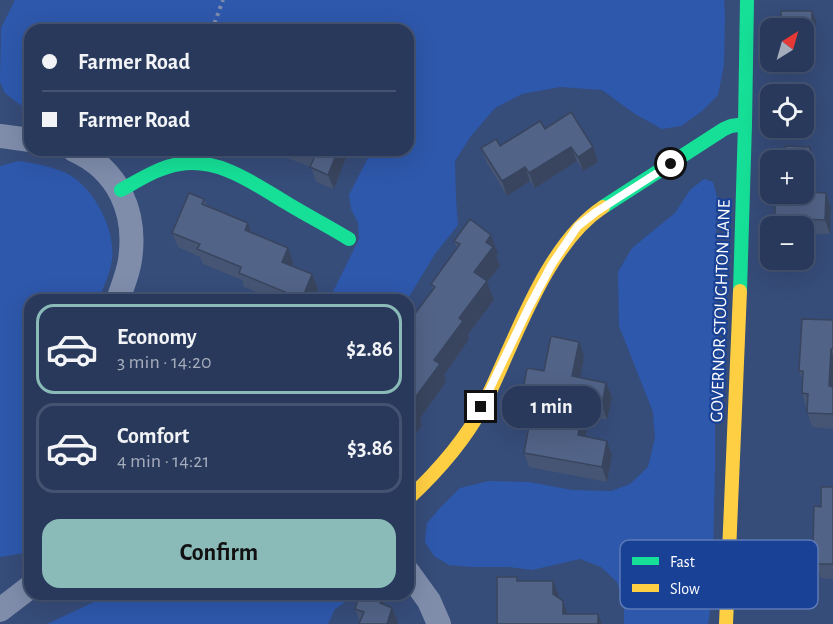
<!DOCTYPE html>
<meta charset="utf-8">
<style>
body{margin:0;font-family:"Alegreya Sans",sans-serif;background:#344464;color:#f1f3f6;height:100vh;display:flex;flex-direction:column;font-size:22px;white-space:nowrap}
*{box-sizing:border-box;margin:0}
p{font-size:20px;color:#a5acbb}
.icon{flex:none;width:33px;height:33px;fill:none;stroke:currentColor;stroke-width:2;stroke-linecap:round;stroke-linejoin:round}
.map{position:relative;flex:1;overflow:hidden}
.sheet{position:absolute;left:24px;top:294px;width:390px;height:306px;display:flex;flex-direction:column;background:#28395b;border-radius:18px;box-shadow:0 6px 24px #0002,0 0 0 2px #445371}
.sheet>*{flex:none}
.hud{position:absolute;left:24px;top:24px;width:390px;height:132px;border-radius:18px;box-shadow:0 6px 24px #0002,0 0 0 2px #445371;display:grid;align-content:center;height:132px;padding:0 18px;background:#28395b}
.needle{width:39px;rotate:37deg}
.controls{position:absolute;left:760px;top:18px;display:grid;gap:12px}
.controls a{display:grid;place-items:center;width:54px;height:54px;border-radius:12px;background:#28395b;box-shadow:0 6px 24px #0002,0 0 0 2px #445371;font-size:30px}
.end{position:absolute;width:27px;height:27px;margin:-14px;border:8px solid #fff;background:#111;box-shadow:0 0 0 3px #111}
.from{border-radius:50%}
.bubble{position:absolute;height:42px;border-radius:18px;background:#28395b;box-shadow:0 6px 24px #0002,0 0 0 2px #445371;font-size:20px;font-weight:700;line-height:42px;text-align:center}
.hud b{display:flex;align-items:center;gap:21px;height:57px;font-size:22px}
.hud b+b{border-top:2px solid #445371}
.hud i{width:15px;height:15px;background:#f1f3f6}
ul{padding:10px 0 0;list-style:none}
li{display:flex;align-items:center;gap:18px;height:90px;margin:0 12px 9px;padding:0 6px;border:3px solid #445371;border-radius:18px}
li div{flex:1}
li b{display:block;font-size:22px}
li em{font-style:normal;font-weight:700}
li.current{border-color:#8bbbb9}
li>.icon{width:54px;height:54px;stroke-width:1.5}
.cta{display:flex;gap:12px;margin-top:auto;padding:12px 18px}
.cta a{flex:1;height:69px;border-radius:18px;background:#8bbbb9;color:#111;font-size:24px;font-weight:700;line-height:69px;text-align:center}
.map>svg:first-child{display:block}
</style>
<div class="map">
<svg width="833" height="624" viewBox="0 0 833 624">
<rect width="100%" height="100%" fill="#364c79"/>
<g fill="#2e58ac">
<polygon points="15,0 724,0 725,15 724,65 718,95 701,112 681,126 662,129 635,114 602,90 560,87 522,94 495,108 471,136 455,161 456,199 458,225 435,254 407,300 329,300 359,239 358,223 351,209 349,195 372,150 408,150 408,30 30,30 30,110 19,104 5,93 0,82 1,28"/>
<path d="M19 161C34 163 49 166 64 172 93 185 116 229 112 260 110 274 103 288 98 300H30V552L0 557V166Z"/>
<polygon points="704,179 713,182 717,197 715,300 719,347 715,408 715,469 712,598 708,624 624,624 624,605 617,582 601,567 580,559 532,570 509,567 472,567 449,565 434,556 425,542 427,523 440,508 460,488 489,481 529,482 572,490 611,491 630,484 648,467 655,438 653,412 619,326 618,272 632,248 675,213 690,190"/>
<polygon points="111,594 357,594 335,609 328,624 47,624"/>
</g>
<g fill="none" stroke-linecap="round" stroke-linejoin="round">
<polyline stroke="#7f8dab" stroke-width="4" stroke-dasharray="3 4.5" stroke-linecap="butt" points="212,30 223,0"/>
<g stroke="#7f8dab" stroke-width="24">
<polyline points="0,136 30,140"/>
<path d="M74 150C119 170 137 213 130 260 128 274 122 287 118 300"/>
<polyline points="408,572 429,601 439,624"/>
<polyline points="0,610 30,587"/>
</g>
<g stroke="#16e098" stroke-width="14">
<path d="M121 190C139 180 159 167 180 164 220 158 253 183 285 202 306 215 328 226 349 239"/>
<polyline points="603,207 724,129 731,126 745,124"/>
<polyline points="740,291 745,124 747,0"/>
</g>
<g stroke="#ffcf43" stroke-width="14">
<path d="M408 499C437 472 464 442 483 406 514 345 544 246 603 207"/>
<polyline points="726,624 740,291"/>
</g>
</g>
<g fill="#465574">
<polygon points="816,21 815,43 811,43 811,58 804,58 804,28"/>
<polygon points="545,129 593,147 598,162 583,171 577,161 535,188 530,181 507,196 487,163 481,148 500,146"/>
<polygon points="810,147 815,161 815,192 826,193 831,207 830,234 808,234 808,239 804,239 804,226 776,226 775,224 804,194"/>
<polygon points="273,150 349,150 334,189 316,182 311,167 274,153"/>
<polygon points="204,199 207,205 248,223 252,233 288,248 293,262 292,266 312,274 318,289 313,300 275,300 244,287 242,280 203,264 200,257 178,247 172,233"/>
<polygon points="454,241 498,254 496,256 500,266 487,282 494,300 468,334 469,339 444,375 446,382 420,418 422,425 411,441 408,439 408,334 409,332 408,328 408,323 433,289 431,284 457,248"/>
<polygon points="833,320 833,429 812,427 802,393 803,381 799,371"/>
<polygon points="584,356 580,378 606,383 612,397 607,420 589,416 585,437 612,455 607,482 529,467 524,453 543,429 547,408 528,405 523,390 544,371"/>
<polygon points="833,487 833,579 821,578 816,564 816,557 813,548 821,507"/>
<polygon points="385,605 398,622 397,624 359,624 360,622 355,609"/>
</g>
<g fill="#39455e">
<polygon points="812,11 816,21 815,43 812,33"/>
<polygon points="808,33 811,43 811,58 807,48"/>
<polygon points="571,147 577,161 535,188 529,173"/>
<polygon points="593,147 598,162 583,171 578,157"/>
<polygon points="810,147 815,161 814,206 809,192"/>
<polygon points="338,150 349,150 334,189 328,175"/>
<polygon points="525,167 530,181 507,196 502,181"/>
<polygon points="826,193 831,207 830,234 825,220"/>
<polygon points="803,219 808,234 808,239 804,226 802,225"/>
<polygon points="248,223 253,237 245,230"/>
<polygon points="491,235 498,254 496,256 500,266 487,282 494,300 468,334 469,339 444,375 446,382 420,418 422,425 411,441 408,433 408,417 411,403 459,318 474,272 486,242"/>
<polygon points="288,248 293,262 287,276 282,262"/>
<polygon points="312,274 318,289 313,300 302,300"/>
<polygon points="579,342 584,356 578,391 572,376"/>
<polygon points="831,349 833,355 833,399 829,386"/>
<polygon points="606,383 612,397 607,420 602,405"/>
<polygon points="584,402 589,416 583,450 578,435"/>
<polygon points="607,441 612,455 607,482 602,467"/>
<polygon points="553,581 559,596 559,609 553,594"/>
<polygon points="382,597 387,612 380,603"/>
<polygon points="563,601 568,616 563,614"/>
<polygon points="392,608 398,622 397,624 387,624"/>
<polygon points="598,614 602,624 598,624"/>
</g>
<g fill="#516387" stroke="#39455e" stroke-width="1.5">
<polygon points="781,11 812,11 812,33 808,33 807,48 804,48 804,28 781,28"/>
<polygon points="571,112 593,147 578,157 571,147 529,173 525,167 502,181 481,148 496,139 500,146 540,121 545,129"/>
<polygon points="786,146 810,147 809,192 826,193 825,220 803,219 802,225 775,224 775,194 804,194 804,160 785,160"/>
<polygon points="299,150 338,150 328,175 310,167 315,156"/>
<polygon points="189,193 204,199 202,204 248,223 245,230 288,248 282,262 312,274 302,299 239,273 241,267 197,249 200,244 172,233"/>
<polygon points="470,219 491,235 486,242 493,247 474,272 487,281 459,318 463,321 434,360 440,364 411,403 416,406 408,417 408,334 412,329 408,326 408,323 435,287 431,284 460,244 454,241"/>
<polygon points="802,319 833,320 833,349 831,349 829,386 833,387 833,414 807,413 808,394 802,393 803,371 799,371"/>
<polygon points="551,336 579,342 572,376 606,383 602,405 584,402 578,435 607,441 602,467 524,453 529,426 543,429 549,395 523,390 527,368 544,371"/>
<polygon points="821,487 833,487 833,564 816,564 816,548 813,548 814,506 821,507"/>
<polygon points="497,577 517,577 517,581 553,581 553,594 563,601 563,614 598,614 598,624 497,624"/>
<polygon points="360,594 373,594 382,597 380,603 392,608 387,624 359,624 364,612 355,609"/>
</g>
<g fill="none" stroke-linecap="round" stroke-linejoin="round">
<polyline stroke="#fff" stroke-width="8" points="481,407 529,307 552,264 571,236 578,226 596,212 671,164"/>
</g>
<g text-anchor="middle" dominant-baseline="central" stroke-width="4.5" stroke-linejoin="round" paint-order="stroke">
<g font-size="18" fill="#fff" stroke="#194196">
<text transform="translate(721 311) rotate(-88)">GOVERNOR STOUGHTON LANE</text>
</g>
</g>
<rect x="620" y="540" width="198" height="69" rx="9" fill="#194196" stroke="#5e7ab6" stroke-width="1.5"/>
<rect x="632" y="557" width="27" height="8" fill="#16e098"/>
<rect x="632" y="584" width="27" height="8" fill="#ffcf43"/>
<g font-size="16" fill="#fff">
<text x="670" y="567">Fast</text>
<text x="670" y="594">Slow</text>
</g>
</svg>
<div class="controls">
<a><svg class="needle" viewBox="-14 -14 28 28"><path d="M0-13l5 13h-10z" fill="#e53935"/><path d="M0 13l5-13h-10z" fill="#a5acbb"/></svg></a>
<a><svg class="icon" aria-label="locate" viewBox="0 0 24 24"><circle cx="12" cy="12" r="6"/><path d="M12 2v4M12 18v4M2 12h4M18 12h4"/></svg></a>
<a>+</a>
<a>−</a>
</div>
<i class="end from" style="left:671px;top:164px"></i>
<i class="end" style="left:481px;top:407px"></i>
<div class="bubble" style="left:502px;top:386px;width:99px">1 min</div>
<div class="hud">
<b><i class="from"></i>Farmer Road</b>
<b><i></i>Farmer Road</b>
</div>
<section class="sheet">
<ul>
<li class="current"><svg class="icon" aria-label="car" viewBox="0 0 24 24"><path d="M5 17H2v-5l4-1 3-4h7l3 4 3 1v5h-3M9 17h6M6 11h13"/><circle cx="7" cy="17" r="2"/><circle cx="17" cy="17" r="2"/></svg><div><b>Economy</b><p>3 min · 14:20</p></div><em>$2.86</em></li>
<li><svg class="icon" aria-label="car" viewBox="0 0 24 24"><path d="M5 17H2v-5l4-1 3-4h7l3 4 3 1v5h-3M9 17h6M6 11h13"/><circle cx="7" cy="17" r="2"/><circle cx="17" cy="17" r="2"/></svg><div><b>Comfort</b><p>4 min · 14:21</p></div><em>$3.86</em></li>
</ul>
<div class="cta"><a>Confirm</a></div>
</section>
</div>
